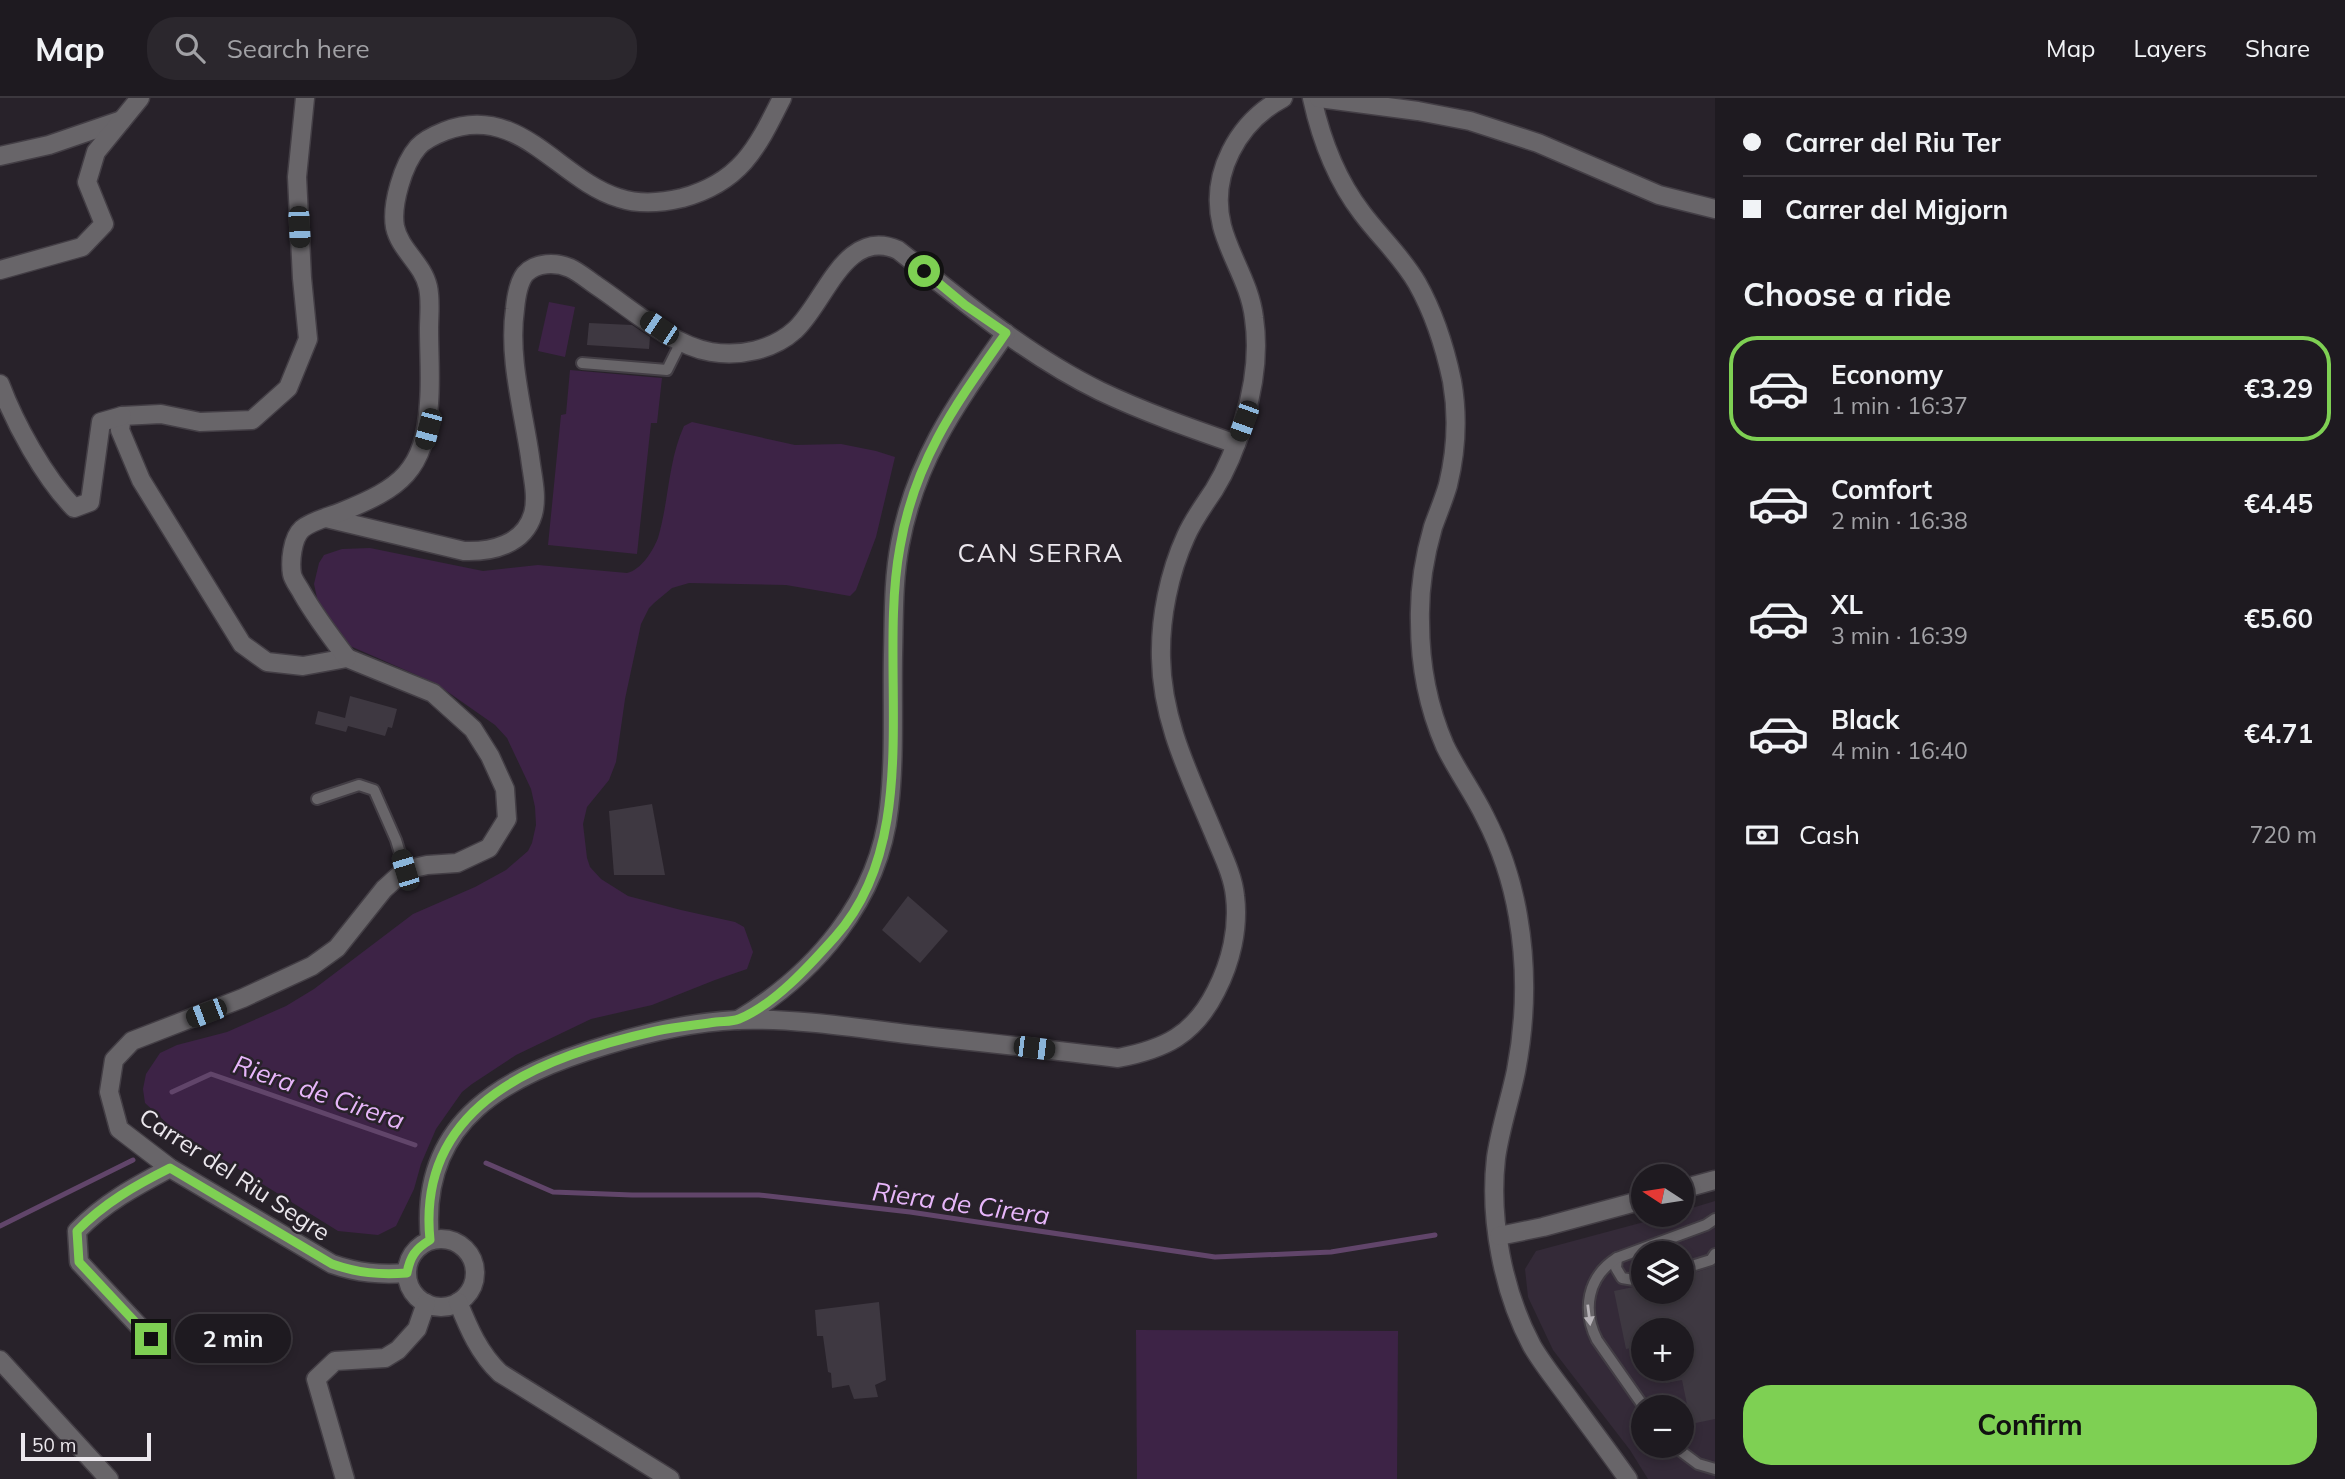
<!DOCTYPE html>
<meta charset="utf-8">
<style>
body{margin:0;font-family:Mulish,sans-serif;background:#2b272d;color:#f1f3f6;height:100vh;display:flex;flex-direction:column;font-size:26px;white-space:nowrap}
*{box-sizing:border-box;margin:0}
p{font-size:23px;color:#a1a1a5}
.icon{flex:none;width:38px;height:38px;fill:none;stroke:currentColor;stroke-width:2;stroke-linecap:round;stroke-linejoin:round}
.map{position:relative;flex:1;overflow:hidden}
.panel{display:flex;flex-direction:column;background:#1e1a20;width:630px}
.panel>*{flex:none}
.hud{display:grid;align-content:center;height:154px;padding:0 28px;background:#1e1a20}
.needle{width:46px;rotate:282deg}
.tools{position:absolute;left:1631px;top:1066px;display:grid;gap:14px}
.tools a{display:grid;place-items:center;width:63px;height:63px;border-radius:50%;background:#1e1a20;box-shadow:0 4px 10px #0003,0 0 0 2px #3c383e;font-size:35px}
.scale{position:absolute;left:21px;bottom:18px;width:130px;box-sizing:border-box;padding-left:7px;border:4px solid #ebe7ed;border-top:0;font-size:19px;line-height:24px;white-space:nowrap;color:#ebe7ed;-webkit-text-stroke:5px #28222a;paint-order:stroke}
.end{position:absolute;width:32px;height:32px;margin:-16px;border:9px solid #7ed053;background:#111;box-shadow:0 0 0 4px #111}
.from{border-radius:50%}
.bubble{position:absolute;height:49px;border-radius:24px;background:#1e1a20;box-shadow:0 4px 10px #0003,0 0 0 2px #3c383e;font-size:23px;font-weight:700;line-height:49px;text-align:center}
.car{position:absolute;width:21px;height:42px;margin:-21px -10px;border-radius:9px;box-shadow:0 0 5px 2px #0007;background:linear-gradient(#222 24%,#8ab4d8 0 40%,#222 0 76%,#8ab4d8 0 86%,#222 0)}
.hud b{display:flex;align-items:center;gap:24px;height:66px;font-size:26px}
.hud b+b{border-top:2px solid #3c383e}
.hud i{width:18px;height:18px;background:#f1f3f6}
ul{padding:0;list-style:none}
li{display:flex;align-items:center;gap:21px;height:105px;margin:0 14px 10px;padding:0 14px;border:4px solid transparent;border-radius:28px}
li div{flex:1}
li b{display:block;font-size:26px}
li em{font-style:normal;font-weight:700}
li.on{border-color:#7ed053}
li>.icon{width:63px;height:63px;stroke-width:1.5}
h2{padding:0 28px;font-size:32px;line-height:84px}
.pay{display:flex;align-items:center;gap:18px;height:77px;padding:0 28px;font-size:26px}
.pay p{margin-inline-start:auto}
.action{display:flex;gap:14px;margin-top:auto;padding:14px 28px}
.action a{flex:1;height:80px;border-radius:28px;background:#7ed053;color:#111;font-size:28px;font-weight:700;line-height:80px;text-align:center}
header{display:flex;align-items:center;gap:42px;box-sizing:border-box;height:98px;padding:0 35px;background:#1e1a20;border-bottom:2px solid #3c383e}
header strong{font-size:33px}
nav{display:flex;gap:38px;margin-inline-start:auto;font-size:24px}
.search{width:490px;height:63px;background:#2b272d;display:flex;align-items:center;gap:18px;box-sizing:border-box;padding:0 24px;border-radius:28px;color:#a1a1a5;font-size:26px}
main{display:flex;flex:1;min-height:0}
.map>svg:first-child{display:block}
</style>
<header>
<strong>Map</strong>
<div class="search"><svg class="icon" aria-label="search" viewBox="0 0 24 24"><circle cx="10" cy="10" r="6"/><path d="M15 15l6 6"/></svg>Search here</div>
<nav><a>Map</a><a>Layers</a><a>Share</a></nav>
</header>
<main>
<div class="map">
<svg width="1715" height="1381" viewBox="0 0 1715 1381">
<rect width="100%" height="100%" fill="#28222a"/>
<path fill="#342a38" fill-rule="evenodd" d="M1715 1103V1381H1648L1630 1352 1553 1252 1528 1199 1525 1171 1536 1153 1670 1117 1682 1116V1113ZM1643 1155H1682V1194H1643ZM1643 1232H1682V1270H1643ZM1643 1309H1682V1348H1643Z"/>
<g fill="#3d2346">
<polygon points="549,204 575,209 565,259 538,253"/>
<polygon points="570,272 662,280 657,325 651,325 637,456 548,447 561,317 566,316"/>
<path d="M692 324 795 347 841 346 876 353 895 359 876 439 856 492 850 498 786 487 689 485 672 490 654 505 649 510 641 526 625 601 616 664 609 682 587 709 583 726 587 760 590 769 601 781 628 798 681 812 735 824 744 829 753 854 747 871 715 882 652 907 591 921 516 957 472 986 462 994 436 1031 421 1066 414 1091 396 1128 378 1137 338 1133 171 1029 145 1005 143 991 146 976 160 955 177 947 227 934 286 908 314 891 413 816 475 789 506 772 528 753 532 745 536 727 535 709 531 691 507 640 495 627 435 585 350 548 343 543 320 514 314 486 319 465 324 457 342 451 370 450 483 473 538 467 627 475C641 472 653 453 658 440 669 403 668 363 684 328Z"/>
<polygon points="1136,1232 1398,1233 1397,1381 1137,1381"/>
</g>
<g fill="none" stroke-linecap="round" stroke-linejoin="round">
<g stroke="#61456a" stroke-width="5">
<polyline points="172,994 211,976 415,1047"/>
<polyline points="486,1065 553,1094 632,1097 759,1097 910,1114 1215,1159 1331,1154 1435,1137"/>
<polyline points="0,1128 133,1062"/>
</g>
</g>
<g fill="#3e3841">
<polygon points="589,225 632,227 650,239 649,251 587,247"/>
<polygon points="350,598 397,611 392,630 388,629 385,638 348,628 346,634 315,626 318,613 345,620"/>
<polygon points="652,706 665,777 614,777 609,713"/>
<polygon points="908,798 948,833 920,865 882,832"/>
<polygon points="1715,1168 1715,1321 1691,1326 1682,1282 1666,1285 1662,1270 1682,1270 1682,1232 1643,1232 1643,1248 1626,1251 1614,1193 1643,1187 1643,1194 1682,1194 1682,1179"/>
<polygon points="879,1204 886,1282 875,1287 878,1299 854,1301 849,1287 832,1290 831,1275 828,1274 823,1238 817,1238 815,1212"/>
</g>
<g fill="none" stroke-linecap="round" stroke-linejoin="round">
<g stroke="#433e45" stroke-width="14">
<g id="service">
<polyline points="582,265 667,272 681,244"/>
<polyline points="317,701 359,687 374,692 396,742 405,772"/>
<polyline points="1617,1160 1616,1170 1622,1180 1634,1182 1643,1179"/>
<polyline points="1682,1171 1711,1162 1715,1156"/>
<path d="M1644 1309 1597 1242C1582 1212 1587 1179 1617 1160L1706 1127 1715 1121"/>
<polyline points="1674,1348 1698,1366 1715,1371"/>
</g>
</g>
<g stroke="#433e45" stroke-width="21">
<g id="minor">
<path d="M305 0 297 79 302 180 308 241 288 290 252 322 200 324 161 316 122 318 120 332 141 382 242 546 267 564 303 568 347 560 433 595 473 631 490 658 505 691 507 721 489 750 457 765 427 767 405 772 384 791 337 850 312 868 243 900 132 943 114 962 109 994 119 1031 170 1070 332 1166C358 1175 380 1177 407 1175"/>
<path d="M1312 0C1321 41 1336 81 1362 115 1380 139 1402 159 1417 185 1434 215 1445 250 1452 283 1458 317 1456 354 1448 387 1444 401 1438 415 1433 429 1424 460 1419 492 1420 524 1420 566 1428 609 1445 648 1457 673 1473 694 1485 719 1501 750 1512 783 1518 818 1527 870 1526 921 1516 973 1510 1002 1500 1031 1496 1060 1489 1121 1503 1194 1532 1248 1543 1267 1558 1285 1571 1303 1590 1329 1609 1354 1628 1381"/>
<polyline points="1319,0 1418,13 1470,23 1538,45 1659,97 1715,111"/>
<polyline points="0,58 49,47 122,22"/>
<polyline points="0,172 82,149 104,126 87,84 96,54 140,0"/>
<path d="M0 286C15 326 44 379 74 410L90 404 101 324 122 318"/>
<path d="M326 420 464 453C491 454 524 447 533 416 538 398 532 377 530 359 523 311 508 259 515 211 516 200 518 185 525 176 536 164 556 164 570 170 579 174 588 182 597 188 630 210 671 247 711 254 739 259 773 252 795 232 825 205 845 128 898 152 962 202 1026 257 1100 293 1144 314 1190 330 1236 346"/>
<path d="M347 560C331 539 315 518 302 495 299 489 293 482 292 476 290 464 292 440 302 431 311 423 329 419 341 414 401 390 425 373 429 305 431 281 429 256 429 231 429 218 431 203 428 189 423 166 400 152 395 129 391 107 403 66 418 49 424 42 435 37 445 33 519 4 559 82 619 100 640 107 661 105 682 100 741 84 757 50 782 0"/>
<path d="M738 922C815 876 879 802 889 710 895 660 892 607 893 557 894 519 893 482 900 446 916 360 957 305 1006 235"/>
<polyline points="1682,1091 1715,1082"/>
<polyline points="1499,1138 1543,1129 1643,1102"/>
<circle cx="441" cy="1175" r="34"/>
<path d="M430 1142C418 1021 507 977 607 947 649 934 693 924 737 922 793 920 851 929 907 936 977 944 1047 951 1118 960 1165 951 1194 937 1216 893 1231 864 1239 830 1235 798 1233 777 1222 756 1214 736 1190 678 1162 624 1161 560 1160 520 1169 475 1186 438 1193 422 1204 407 1214 392 1227 371 1237 346 1244 322 1254 289 1259 254 1254 220 1250 186 1230 159 1222 128 1209 76 1238 24 1283 0"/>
<path d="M458 1204C469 1231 479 1255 500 1275L670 1381"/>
<path d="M151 1241 79 1164 77 1133C104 1105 136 1088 170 1070"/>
<polyline points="0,1262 109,1381"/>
<polyline points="345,1381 316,1281 335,1263 385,1260 398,1252 417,1231 426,1205"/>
</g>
</g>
<use href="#service" stroke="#686569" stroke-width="10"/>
<use href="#minor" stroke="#686569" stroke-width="18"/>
</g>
<defs><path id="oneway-solid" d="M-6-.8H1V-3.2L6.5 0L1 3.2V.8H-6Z" transform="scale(1.75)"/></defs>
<use fill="#b7b3b8" href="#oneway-solid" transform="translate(1589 1217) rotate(83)"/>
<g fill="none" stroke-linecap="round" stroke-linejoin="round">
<path stroke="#7ed053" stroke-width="9" d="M151 1241 79 1164 77 1133C104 1105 136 1087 170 1070L332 1166C358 1175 379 1177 407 1175 410 1159 415 1151 430 1142 416 1004 544 958 656 933 676 929 696 927 716 924 723 923 732 924 739 921 774 907 810 867 835 839 926 738 877 572 900 449 915 361 956 306 1006 235L965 207 924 173"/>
</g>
<g text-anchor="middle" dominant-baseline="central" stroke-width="5" stroke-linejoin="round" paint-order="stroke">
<g font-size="24" fill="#ebe7ed" stroke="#28222a">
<text transform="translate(235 1076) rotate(33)">Carrer del Riu Segre</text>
</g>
<g font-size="26" letter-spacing="2" fill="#ebe7ed" stroke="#28222a">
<text x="1041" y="454">CAN SERRA</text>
</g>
<g font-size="26" font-style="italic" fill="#e7b6fa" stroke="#28222a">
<text transform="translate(319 994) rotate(19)">Riera de Cirera</text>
<text transform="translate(961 1105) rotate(8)">Riera de Cirera</text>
</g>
</g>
</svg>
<div class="tools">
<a><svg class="needle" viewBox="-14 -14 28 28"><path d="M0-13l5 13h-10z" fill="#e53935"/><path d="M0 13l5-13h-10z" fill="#a1a1a5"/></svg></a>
<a><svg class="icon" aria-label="layers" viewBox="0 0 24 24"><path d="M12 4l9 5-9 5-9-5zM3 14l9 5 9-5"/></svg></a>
<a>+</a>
<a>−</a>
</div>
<div class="scale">50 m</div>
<i class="end from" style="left:924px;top:173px"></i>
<i class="end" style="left:151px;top:1241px"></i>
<div class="bubble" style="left:175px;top:1216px;width:116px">2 min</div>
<i class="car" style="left:299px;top:129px;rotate:177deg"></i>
<i class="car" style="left:659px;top:230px;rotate:304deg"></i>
<i class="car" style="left:1244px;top:323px;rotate:200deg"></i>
<i class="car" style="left:428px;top:331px;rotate:195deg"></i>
<i class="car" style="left:405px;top:772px;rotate:343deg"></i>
<i class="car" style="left:206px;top:915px;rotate:249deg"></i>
<i class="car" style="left:1034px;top:950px;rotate:97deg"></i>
</div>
<section class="panel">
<div class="hud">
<b><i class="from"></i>Carrer del Riu Ter</b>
<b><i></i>Carrer del Migjorn</b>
</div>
<h2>Choose a ride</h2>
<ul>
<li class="on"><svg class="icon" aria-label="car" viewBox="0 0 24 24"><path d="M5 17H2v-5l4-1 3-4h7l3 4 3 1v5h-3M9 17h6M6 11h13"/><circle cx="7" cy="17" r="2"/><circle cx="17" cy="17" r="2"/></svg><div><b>Economy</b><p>1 min · 16:37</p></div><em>€3.29</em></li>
<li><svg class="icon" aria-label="car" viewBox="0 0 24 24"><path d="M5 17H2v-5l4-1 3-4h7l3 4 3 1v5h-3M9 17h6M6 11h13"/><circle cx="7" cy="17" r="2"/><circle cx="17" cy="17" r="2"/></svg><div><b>Comfort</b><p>2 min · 16:38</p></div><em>€4.45</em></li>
<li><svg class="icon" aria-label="car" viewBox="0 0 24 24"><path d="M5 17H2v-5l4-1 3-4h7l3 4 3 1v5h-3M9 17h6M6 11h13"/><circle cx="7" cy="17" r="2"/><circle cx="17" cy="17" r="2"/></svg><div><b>XL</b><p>3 min · 16:39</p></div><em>€5.60</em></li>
<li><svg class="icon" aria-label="car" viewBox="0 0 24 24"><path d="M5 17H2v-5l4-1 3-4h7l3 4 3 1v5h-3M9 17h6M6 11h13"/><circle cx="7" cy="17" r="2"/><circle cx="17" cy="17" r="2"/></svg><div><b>Black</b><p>4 min · 16:40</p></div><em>€4.71</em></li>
</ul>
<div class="pay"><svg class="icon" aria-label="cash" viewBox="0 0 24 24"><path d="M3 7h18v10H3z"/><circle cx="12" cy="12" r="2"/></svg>Cash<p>720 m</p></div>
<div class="action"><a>Confirm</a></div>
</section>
</main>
